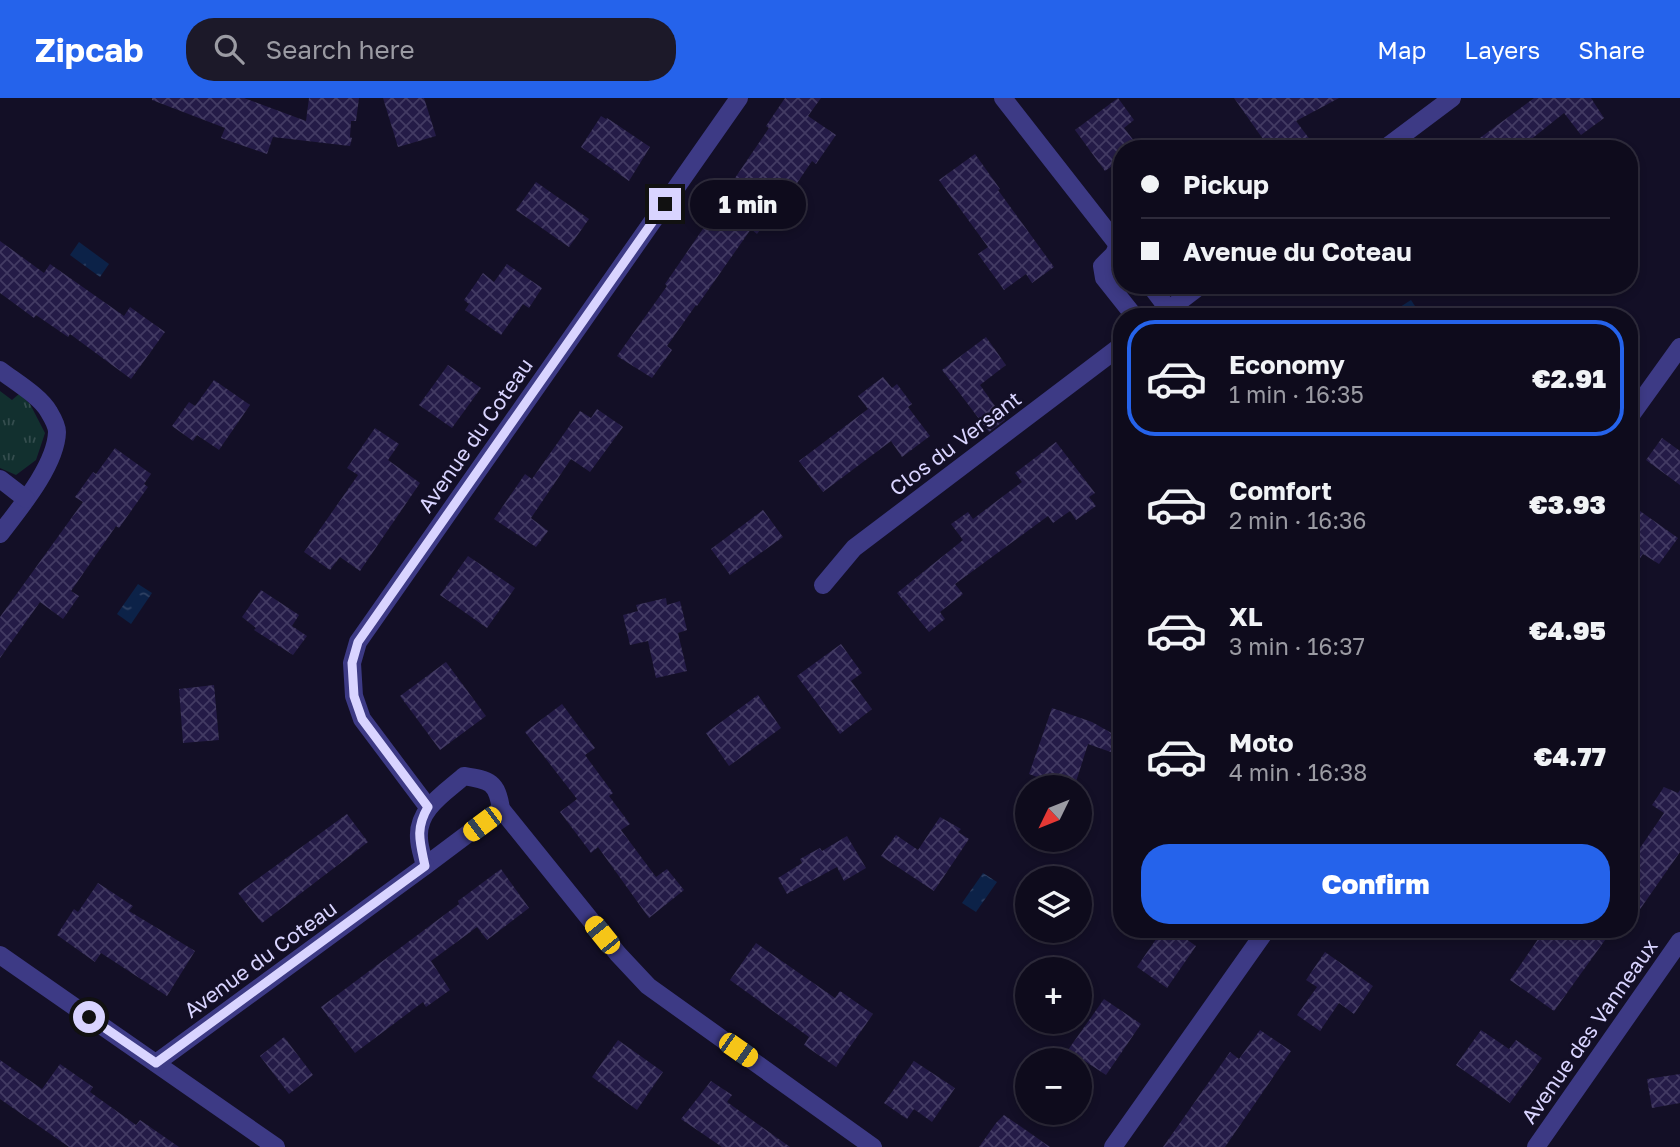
<!DOCTYPE html>
<meta charset="utf-8">
<style>
body{margin:0;font-family:"Golos Text",sans-serif;background:#1c1929;color:#f1f3f6;height:100vh;display:flex;flex-direction:column;font-size:26px;white-space:nowrap}
*{box-sizing:border-box;margin:0}
p{font-size:23px;color:#9b9ba3}
.icon{flex:none;width:38px;height:38px;fill:none;stroke:currentColor;stroke-width:2;stroke-linecap:round;stroke-linejoin:round}
.map{position:relative;flex:1;overflow:hidden}
.details{position:absolute;left:1113px;top:210px;width:525px;height:630px;display:flex;flex-direction:column;background:#0e0b1c;border-radius:28px;box-shadow:0 4px 10px #0003,0 0 0 2px #2e2b3b}
.details>*{flex:none}
.banner{position:absolute;left:1113px;top:42px;width:525px;height:154px;border-radius:28px;box-shadow:0 4px 10px #0003,0 0 0 2px #2e2b3b;display:grid;align-content:center;height:154px;padding:0 28px;background:#0e0b1c}
.needle{width:46px;rotate:227deg}
.controls{position:absolute;left:1015px;top:677px;display:grid;gap:14px}
.controls a{display:grid;place-items:center;width:77px;height:77px;border-radius:50%;background:#0e0b1c;box-shadow:0 4px 10px #0003,0 0 0 2px #2e2b3b;font-size:35px}
.end{position:absolute;width:32px;height:32px;margin:-16px;border:9px solid #d9d4ff;background:#111;box-shadow:0 0 0 4px #111}
.from{border-radius:50%}
.bubble{position:absolute;height:49px;border-radius:24px;background:#0e0b1c;box-shadow:0 4px 10px #0003,0 0 0 2px #2e2b3b;font-size:23px;font-weight:800;line-height:49px;text-align:center}
.car{position:absolute;width:21px;height:42px;margin:-21px -10px;border-radius:9px;box-shadow:0 0 5px 2px #0007;background:linear-gradient(#f5c518 24%,#345 0 40%,#f5c518 0 76%,#345 0 86%,#f5c518 0)}
.banner b{display:flex;align-items:center;gap:24px;height:66px;font-size:26px}
.banner b+b{border-top:2px solid #2e2b3b}
.banner i{width:18px;height:18px;background:#f1f3f6}
ul{padding:12px 0 0;list-style:none}
li{display:flex;align-items:center;gap:21px;height:116px;margin:0 14px 10px;padding:0 14px;border:4px solid transparent;border-radius:28px}
li div{flex:1}
li b{display:block;font-size:26px}
li em{font-style:normal;font-weight:800}
li.active{border-color:#2563eb}
li>.icon{width:63px;height:63px;stroke-width:1.5}
.cta{display:flex;gap:14px;margin-top:auto;padding:14px 28px}
.cta a{flex:1;height:80px;border-radius:28px;background:#2563eb;color:#fff;font-size:28px;font-weight:800;line-height:80px;text-align:center}
header{display:flex;align-items:center;gap:42px;box-sizing:border-box;height:98px;padding:0 35px;background:#2563eb;color:#fff}
header strong{font-size:33px}
nav{display:flex;gap:38px;margin-inline-start:auto;font-size:24px}
.search{width:490px;height:63px;background:#1c1929;display:flex;align-items:center;gap:18px;box-sizing:border-box;padding:0 24px;border-radius:28px;color:#9b9ba3;font-size:26px}
.map>svg:first-child{display:block}
</style>
<header>
<strong>Zipcab</strong>
<div class="search"><svg class="icon" aria-label="search" viewBox="0 0 24 24"><circle cx="10" cy="10" r="6"/><path d="M15 15l6 6"/></svg>Search here</div>
<nav><a>Map</a><a>Layers</a><a>Share</a></nav>
</header>
<div class="map">
<svg width="1680" height="1049" viewBox="0 0 1680 1049">
<defs>
<pattern id="park-tufts" width="24" height="20" patternUnits="userSpaceOnUse" patternTransform="scale(1.75)"><rect width="24" height="20" fill="#12302f"/><path d="M3 7l-1-3M5 7V3M7 7l1-3M15 17l-1-3M17 17v-4M19 17l1-3" fill="none" stroke="#344d4e"/></pattern>
<pattern id="water-ripples" width="26" height="14" patternUnits="userSpaceOnUse" patternTransform="scale(1.75)"><rect width="26" height="14" fill="#0c2248"/><path d="M2 4q2-2 4 0t4 0M15 11q2-2 4 0t4 0" fill="none" stroke="#2f4163"/></pattern>
<pattern id="building-cross-hatch" width="8" height="8" patternUnits="userSpaceOnUse" patternTransform="scale(1.75)"><rect width="8" height="8" fill="#241b47"/><path d="M0 0l8 8M0 8l8-8" fill="none" stroke="#433b63"/></pattern>
</defs>
<rect width="100%" height="100%" fill="#130f26"/>
<polygon fill="url(#park-tufts)" points="0,293 12,302 19,296 30,306 45,335 36,362 16,377 0,370"/>
<g fill="url(#water-ripples)">
<polygon points="79,144 109,166 100,179 70,157"/>
<polygon points="1411,202 1422,219 1402,219 1397,211"/>
<polygon points="138,486 152,495 131,526 117,516"/>
<polygon points="983,775 997,784 976,814 962,805"/>
</g>
<g fill="url(#building-cross-hatch)">
<polygon points="152,0 244,0 306,23 309,0 359,0 356,23 351,23 350,39 352,40 350,48 273,39 267,56 221,40 225,30 152,2"/>
<polygon points="383,0 424,0 436,38 398,49"/>
<polygon points="785,0 821,0 808,18 836,37 816,66 812,63 774,119 771,117 757,136 751,131 697,208 696,207 667,248 672,252 652,280 617,258 667,188 665,186 718,109 713,105 727,83 731,86 769,30 766,28"/>
<polygon points="1118,0 1134,22 1124,30 1138,48 1135,51 1122,51 1122,61 1105,73 1075,32"/>
<polygon points="1234,0 1339,0 1296,23 1317,51 1270,51"/>
<polygon points="1534,0 1591,0 1604,20 1581,37 1564,15 1519,51 1465,51"/>
<polygon points="601,18 606,21 607,20 650,49 629,83 581,49"/>
<polygon points="975,56 1000,91 998,92 1054,169 1032,185 1026,176 1004,192 978,156 988,149 939,82"/>
<polygon points="536,84 589,121 569,149 516,112"/>
<polygon points="0,143 44,175 50,166 124,218 130,209 165,234 131,281 70,236 68,239 36,217 34,220 0,195"/>
<polygon points="507,166 542,190 529,210 523,206 501,237 465,212 469,206 464,202 483,175 494,184"/>
<polygon points="986,239 1006,267 980,287 1005,322 989,334 942,272"/>
<polygon points="448,267 481,290 452,330 419,307"/>
<polygon points="883,279 892,290 897,286 912,306 908,309 930,338 902,359 891,343 823,394 799,363 868,311 858,298"/>
<polygon points="214,282 250,307 219,352 197,337 193,343 172,328 189,304 195,308"/>
<polygon points="597,311 623,329 590,374 571,361 531,420 548,433 536,449 494,421 525,376 532,381 580,313 591,320"/>
<polygon points="375,330 399,346 388,362 420,385 360,473 340,459 330,472 304,454 358,377 347,370"/>
<polygon points="1662,340 1680,353 1680,387 1646,362"/>
<polygon points="1056,344 1095,395 1089,399 1096,408 1076,422 1070,413 1053,425 1048,418 955,486 963,496 940,514 945,521 929,534 897,495 963,442 951,426 968,414 973,421 1022,384 1015,375"/>
<polygon points="115,350 151,376 144,386 148,389 119,430 116,428 71,493 79,498 63,521 40,504 0,560 0,519 83,404 75,399 93,374 96,376"/>
<polygon points="763,412 783,439 730,477 711,451"/>
<polygon points="1640,413 1678,440 1659,466 1643,456 1629,476 1629,429"/>
<polygon points="468,458 515,490 487,530 440,497"/>
<polygon points="261,492 299,517 292,528 307,538 293,557 254,532 256,530 242,519"/>
<polygon points="666,500 667,507 680,503 687,532 678,535 687,573 656,580 648,543 630,547 623,517 638,513 636,507"/>
<polygon points="841,546 862,575 851,583 872,611 840,636 797,578"/>
<polygon points="446,564 486,618 440,652 400,598"/>
<polygon points="214,587 219,642 183,645 179,591"/>
<polygon points="758,597 781,630 729,668 706,635"/>
<polygon points="562,606 595,650 585,657 613,695 609,698 630,726 621,732 656,779 667,771 684,792 649,820 598,749 591,755 560,714 577,701 525,634"/>
<polygon points="1052,610 1092,624 1122,641 1122,658 1088,646 1074,690 1068,690 1029,676"/>
<polygon points="1664,689 1678,695 1680,692 1680,754 1629,827 1629,766 1664,715 1652,707"/>
<polygon points="347,716 368,744 262,825 238,795"/>
<polygon points="940,719 961,731 958,734 969,741 934,793 881,758 896,737 918,752"/>
<polygon points="847,738 866,770 844,783 837,769 787,796 778,780 802,765 800,761 820,750 822,753"/>
<polygon points="501,771 529,810 487,842 477,829 431,863 450,892 426,909 423,904 355,955 321,909 459,806 458,803"/>
<polygon points="98,785 133,808 129,813 195,853 167,898 101,855 95,864 57,837 74,811 78,814"/>
<polygon points="1163,831 1172,831 1196,848 1167,890 1137,869"/>
<polygon points="1545,831 1613,831 1554,913 1510,882"/>
<polygon points="756,845 835,900 840,893 873,916 836,969 804,947 809,939 730,882"/>
<polygon points="1325,854 1373,888 1354,916 1339,905 1320,933 1297,917 1317,889 1306,882"/>
<polygon points="1104,901 1141,926 1106,977 1068,952"/>
<polygon points="1260,932 1291,953 1225,1049 1163,1049 1230,954 1239,961"/>
<polygon points="1481,932 1509,951 1516,942 1542,960 1510,1005 1456,967"/>
<polygon points="284,939 313,977 289,996 260,958"/>
<polygon points="618,942 663,974 637,1012 592,979"/>
<polygon points="0,962 42,991 60,966 93,989 90,994 136,1027 140,1022 179,1049 69,1049 0,1001"/>
<polygon points="914,963 955,990 932,1024 914,1011 907,1021 884,1005"/>
<polygon points="1680,976 1680,1005 1652,1010 1647,981"/>
<polygon points="711,983 732,997 727,1004 790,1049 722,1049 681,1021"/>
<polygon points="1004,1017 1050,1049 979,1049 996,1025"/>
</g>
<g fill="none" stroke-linecap="round" stroke-linejoin="round">
<g stroke="#3d3a85" stroke-width="18">
<polyline points="1003,0 1118,147"/>
<polyline points="1384,51 1452,0"/>
<polyline points="1122,151 1118,147 1114,156 1102,168 1104,180 1135,219"/>
<polyline points="1150,187 1169,212"/>
<polyline points="1159,219 1201,187"/>
<path d="M0 272C14 283 40 298 49 314 52 319 57 328 57 334 56 367 20 410 0 436"/>
<polyline points="1629,320 1680,249"/>
<polyline points="0,381 26,401"/>
<polyline points="823,487 854,450 1122,247"/>
<path d="M464 678C490 682 497 684 501 711L425 768C423 759 419 749 419 740 417 711 445 695 464 678Z"/>
<polyline points="428,709 362,621 354,598 352,565 358,544 739,0"/>
<polyline points="501,711 618,856 648,888 873,1049"/>
<polyline points="0,857 276,1049"/>
<polyline points="156,965 425,768"/>
<polyline points="1113,1049 1267,831"/>
<polyline points="1536,1049 1680,843"/>
</g>
</g>
<g fill="none" stroke-linecap="round" stroke-linejoin="round">
<path stroke="#d9d4ff" stroke-width="9" d="M89 919 156 965 425 768C420 744 415 731 428 709L362 621 354 598 352 565 358 544 665 106"/>
</g>
<g text-anchor="middle" dominant-baseline="central" stroke-width="5" stroke-linejoin="round" paint-order="stroke">
<g font-size="21" fill="#d9d4ff" stroke="#130f26">
<text transform="translate(475 337) rotate(-55)">Avenue du Coteau</text>
<text transform="translate(955 345) rotate(-37)">Clos du Versant</text>
<text transform="translate(260 861) rotate(-36)">Avenue du Coteau</text>
<text transform="translate(1589 933) rotate(-55)">Avenue des Vanneaux</text>
</g>
</g>
</svg>
<div class="controls">
<a><svg class="needle" viewBox="-14 -14 28 28"><path d="M0-13l5 13h-10z" fill="#e53935"/><path d="M0 13l5-13h-10z" fill="#9b9ba3"/></svg></a>
<a><svg class="icon" aria-label="layers" viewBox="0 0 24 24"><path d="M12 4l9 5-9 5-9-5zM3 14l9 5 9-5"/></svg></a>
<a>+</a>
<a>−</a>
</div>
<i class="end from" style="left:89px;top:919px"></i>
<i class="end" style="left:665px;top:106px"></i>
<div class="bubble" style="left:690px;top:82px;width:116px">1 min</div>
<i class="car" style="left:482px;top:726px;rotate:233deg"></i>
<i class="car" style="left:602px;top:837px;rotate:321deg"></i>
<i class="car" style="left:738px;top:952px;rotate:125deg"></i>
<div class="banner">
<b><i class="from"></i>Pickup</b>
<b><i></i>Avenue du Coteau</b>
</div>
<section class="details">
<ul>
<li class="active"><svg class="icon" aria-label="car" viewBox="0 0 24 24"><path d="M5 17H2v-5l4-1 3-4h7l3 4 3 1v5h-3M9 17h6M6 11h13"/><circle cx="7" cy="17" r="2"/><circle cx="17" cy="17" r="2"/></svg><div><b>Economy</b><p>1 min · 16:35</p></div><em>€2.91</em></li>
<li><svg class="icon" aria-label="car" viewBox="0 0 24 24"><path d="M5 17H2v-5l4-1 3-4h7l3 4 3 1v5h-3M9 17h6M6 11h13"/><circle cx="7" cy="17" r="2"/><circle cx="17" cy="17" r="2"/></svg><div><b>Comfort</b><p>2 min · 16:36</p></div><em>€3.93</em></li>
<li><svg class="icon" aria-label="car" viewBox="0 0 24 24"><path d="M5 17H2v-5l4-1 3-4h7l3 4 3 1v5h-3M9 17h6M6 11h13"/><circle cx="7" cy="17" r="2"/><circle cx="17" cy="17" r="2"/></svg><div><b>XL</b><p>3 min · 16:37</p></div><em>€4.95</em></li>
<li><svg class="icon" aria-label="car" viewBox="0 0 24 24"><path d="M5 17H2v-5l4-1 3-4h7l3 4 3 1v5h-3M9 17h6M6 11h13"/><circle cx="7" cy="17" r="2"/><circle cx="17" cy="17" r="2"/></svg><div><b>Moto</b><p>4 min · 16:38</p></div><em>€4.77</em></li>
</ul>
<div class="cta"><a>Confirm</a></div>
</section>
</div>
